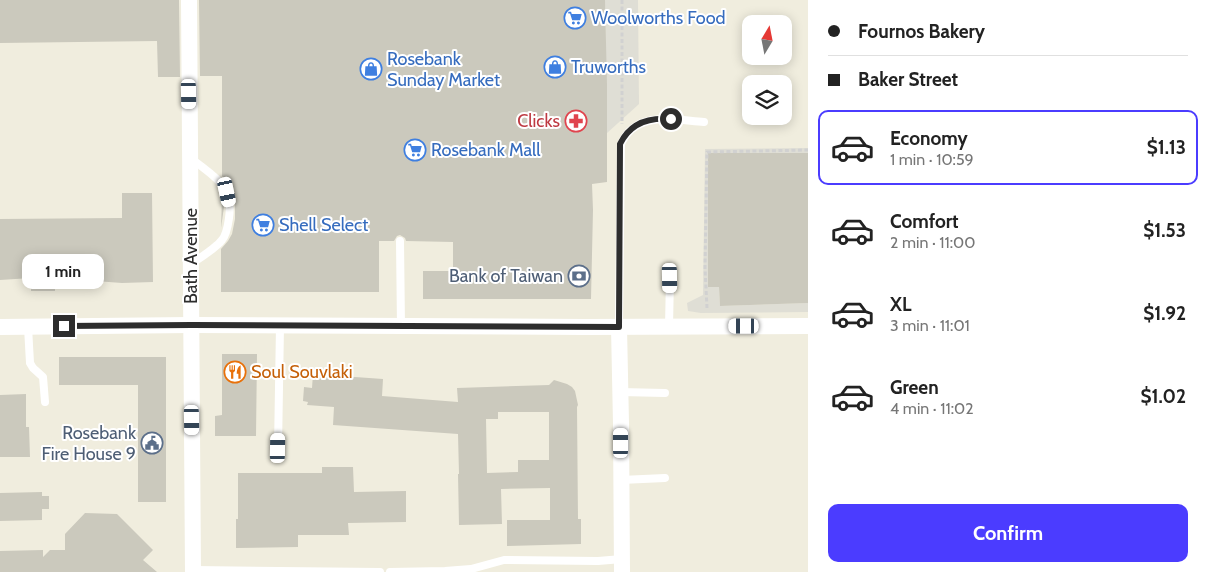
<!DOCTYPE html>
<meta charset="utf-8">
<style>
body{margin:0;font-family:Cabin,sans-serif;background:#f6f6f6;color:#222;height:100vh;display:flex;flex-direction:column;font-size:19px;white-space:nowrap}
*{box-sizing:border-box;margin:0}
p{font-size:16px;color:#767676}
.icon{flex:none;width:28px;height:28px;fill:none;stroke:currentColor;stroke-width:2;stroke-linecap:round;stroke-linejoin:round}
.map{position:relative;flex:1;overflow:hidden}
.drawer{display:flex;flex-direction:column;background:#fff;width:400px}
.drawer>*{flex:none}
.top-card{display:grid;align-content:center;height:110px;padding:0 20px;background:#fff}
.needle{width:32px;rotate:10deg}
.buttons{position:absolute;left:742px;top:15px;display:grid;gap:10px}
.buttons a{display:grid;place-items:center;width:50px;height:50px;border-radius:10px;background:#fff;box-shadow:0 2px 12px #0003;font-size:25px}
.end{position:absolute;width:22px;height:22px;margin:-11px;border:6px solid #2d2d2d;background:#fff;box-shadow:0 0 0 2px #fff}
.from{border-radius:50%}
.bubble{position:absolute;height:35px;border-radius:10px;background:#fff;box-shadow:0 2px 12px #0003;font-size:16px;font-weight:700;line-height:35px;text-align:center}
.car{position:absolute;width:15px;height:30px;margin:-15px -8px;border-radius:6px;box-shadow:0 0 4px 1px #0007;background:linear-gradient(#fff 24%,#345 0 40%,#fff 0 76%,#345 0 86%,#fff 0)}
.top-card b{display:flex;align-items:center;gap:18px;height:48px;font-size:19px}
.top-card b+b{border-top:1px solid #e0e0e0}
.top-card i{width:12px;height:12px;background:#222}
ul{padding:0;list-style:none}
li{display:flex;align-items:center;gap:15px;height:75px;margin:0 10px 8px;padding:0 10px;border:2px solid transparent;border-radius:10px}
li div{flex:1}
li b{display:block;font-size:19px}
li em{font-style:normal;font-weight:700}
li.active{border-color:#4b3cff}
li>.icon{width:45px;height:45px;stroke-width:1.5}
.primary-button{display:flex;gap:10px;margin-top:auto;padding:10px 20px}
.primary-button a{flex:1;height:58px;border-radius:10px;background:#4b3cff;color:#fff;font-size:20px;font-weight:700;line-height:58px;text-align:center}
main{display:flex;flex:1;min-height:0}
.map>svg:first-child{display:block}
</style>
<main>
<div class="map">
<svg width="808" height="572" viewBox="0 0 808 572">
<rect width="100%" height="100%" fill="#f0edde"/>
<g fill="#dfded5">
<polygon points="605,0 638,0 639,104 607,133"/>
<polygon points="808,148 808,153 719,287 720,306 808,303 808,312 701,313 688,311 687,303 703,295 705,149"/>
</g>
<g fill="#cbc9bd" fill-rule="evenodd">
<polygon points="0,0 179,0 180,77 158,77 157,41 0,43"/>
<polygon points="199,0 605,0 607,85 607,182 592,184 593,210 591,299 423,299 423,271 453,271 453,242 406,241 405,238 400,235 397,236 394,241 379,241 379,292 221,292 221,249 228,241 232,234 235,219 235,206 234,196 230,187 222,176 222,76 200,76"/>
<polygon points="708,153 808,153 808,303 720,306 719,287 708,287"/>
<polygon points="122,193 152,193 153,282 122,283 55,278 55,291 31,291 31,278 0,280 0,219 122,218"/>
<polygon points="222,196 224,207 221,228"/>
<polygon points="222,354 257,354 256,436 215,436 215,416 222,415"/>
<polygon points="59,357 166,357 166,502 138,502 138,385 59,385"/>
<path d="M313 374 383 379 382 396 458 402 457 388 549 385 554 380 567 384 572 387 575 391 578 405 577 407 578 519H581V544L507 546V520H550V488L501 489 502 524 459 525 458 474H459L458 434 333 425 334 407 307 405 308 402 303 401 304 387 312 388ZM498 412H549V460H518V472L487 473 486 419H498Z"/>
<polygon points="26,394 26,427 29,427 30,457 0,457 0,395"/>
<polygon points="322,467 353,467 354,492 406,491 406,522 348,523 349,535 298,535 298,547 236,548 236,519 238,519 238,473 322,473"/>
<polygon points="42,492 42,496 49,496 49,509 42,509 42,520 0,521 0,493"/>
<polygon points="85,513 117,514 153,550 143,560 157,572 0,572 0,551 43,550 43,557 50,550 65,550 65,534"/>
</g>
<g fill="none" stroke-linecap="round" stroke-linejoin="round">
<g stroke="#d1d1d1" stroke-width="3" stroke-dasharray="4 2.5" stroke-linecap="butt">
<polyline points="622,0 622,124"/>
<polyline points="707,308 705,268 707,152 808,150"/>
</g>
<g stroke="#fff" stroke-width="8">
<polyline points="400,241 401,327"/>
<path d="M191 264C200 258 216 248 222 240 227 234 228 225 229 218 234 185 214 177 192 159"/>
<polyline points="28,327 30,363 33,368 43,377 45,402"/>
<path d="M619 327 621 144C636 110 674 120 704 122"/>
<polyline points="669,327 670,277"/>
<polyline points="620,392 665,393"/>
<polyline points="278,448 280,326"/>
<polyline points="621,480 665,478"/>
<polyline points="193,570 380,572"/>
<polyline points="390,572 445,571 471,569 504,560 598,561 622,559"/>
</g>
<g stroke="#fff" stroke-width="16">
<polyline points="189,0 193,572"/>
<polyline points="0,327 191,325 586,327 808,326"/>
<polyline points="619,327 621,424 622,572"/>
</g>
</g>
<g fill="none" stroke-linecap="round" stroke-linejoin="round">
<path stroke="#2d2d2d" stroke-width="6" d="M64 326 191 325 619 327 620 144C630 123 649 117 671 119"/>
</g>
<defs>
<g id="supermarket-ring" transform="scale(1.125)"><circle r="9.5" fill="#fff" stroke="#3f7fe0" stroke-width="1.5"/><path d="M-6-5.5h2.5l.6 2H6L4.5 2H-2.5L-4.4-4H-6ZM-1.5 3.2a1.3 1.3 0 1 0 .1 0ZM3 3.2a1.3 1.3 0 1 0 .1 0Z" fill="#3f7fe0"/></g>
<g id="shop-ring" transform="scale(1.125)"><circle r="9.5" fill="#fff" stroke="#3f7fe0" stroke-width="1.5"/><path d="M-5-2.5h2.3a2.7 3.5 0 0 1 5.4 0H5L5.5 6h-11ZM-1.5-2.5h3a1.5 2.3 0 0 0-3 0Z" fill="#3f7fe0"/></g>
<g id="pharmacy-ring" transform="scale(1.125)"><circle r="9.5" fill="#fff" stroke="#e0444e" stroke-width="1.5"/><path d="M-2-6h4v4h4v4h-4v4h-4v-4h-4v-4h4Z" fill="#e0444e"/></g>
<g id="bank-ring" transform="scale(1.125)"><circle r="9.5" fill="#fff" stroke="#5c6f8a" stroke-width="1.5"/><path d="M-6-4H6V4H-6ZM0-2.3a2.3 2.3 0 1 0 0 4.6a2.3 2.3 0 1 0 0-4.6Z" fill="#5c6f8a"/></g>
<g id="restaurant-ring" transform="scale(1.125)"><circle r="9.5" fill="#fff" stroke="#e8710a" stroke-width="1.5"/><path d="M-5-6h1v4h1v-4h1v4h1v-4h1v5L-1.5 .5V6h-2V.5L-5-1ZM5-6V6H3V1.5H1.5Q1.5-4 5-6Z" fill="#e8710a"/></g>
<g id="civic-ring" transform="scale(1.125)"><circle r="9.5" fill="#fff" stroke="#5c6f8a" stroke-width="1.5"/><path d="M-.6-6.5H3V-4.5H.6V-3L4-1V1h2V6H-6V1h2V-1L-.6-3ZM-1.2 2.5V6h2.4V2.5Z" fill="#5c6f8a"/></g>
</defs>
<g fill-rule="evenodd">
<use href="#supermarket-ring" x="575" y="18"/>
<use href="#shop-ring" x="555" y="67"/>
<use href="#shop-ring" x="371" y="69"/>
<use href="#pharmacy-ring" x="576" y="121"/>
<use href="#supermarket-ring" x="415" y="150"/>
<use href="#supermarket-ring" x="263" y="225"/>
<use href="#bank-ring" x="579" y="276"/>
<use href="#restaurant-ring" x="235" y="372"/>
<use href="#civic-ring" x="152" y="443"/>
</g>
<g text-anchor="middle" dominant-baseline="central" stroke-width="4" stroke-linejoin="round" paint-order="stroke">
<g font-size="18" fill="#366cbe" stroke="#fff" text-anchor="start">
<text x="591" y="18">Woolworths Food</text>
<text x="387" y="59">Rosebank<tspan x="387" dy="21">Sunday Market</tspan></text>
<text x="571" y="67">Truworths</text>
<text x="431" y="150">Rosebank Mall</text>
<text x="279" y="225">Shell Select</text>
</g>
<g font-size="18" fill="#be3a42" stroke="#fff" text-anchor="end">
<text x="560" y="121">Clicks</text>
</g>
<g font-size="18" fill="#2d2d2d" stroke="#fff">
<text transform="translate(191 256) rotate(-90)">Bath Avenue</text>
</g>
<g font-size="18" fill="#4e5e75" stroke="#fff" text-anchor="end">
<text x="563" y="276">Bank of Taiwan</text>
<text x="136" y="433">Rosebank<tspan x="136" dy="21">Fire House 9</tspan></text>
</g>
<g font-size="18" fill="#c56008" stroke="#fff" text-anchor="start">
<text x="251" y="372">Soul Souvlaki</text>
</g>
</g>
</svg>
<div class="buttons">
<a><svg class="needle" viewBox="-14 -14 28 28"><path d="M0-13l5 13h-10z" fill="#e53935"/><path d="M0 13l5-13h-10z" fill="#767676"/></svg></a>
<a><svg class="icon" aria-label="layers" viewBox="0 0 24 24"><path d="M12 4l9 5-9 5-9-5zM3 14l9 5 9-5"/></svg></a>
</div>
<i class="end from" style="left:671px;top:119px"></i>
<i class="end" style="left:64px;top:326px"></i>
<div class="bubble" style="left:22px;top:254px;width:82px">1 min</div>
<i class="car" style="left:189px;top:94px;rotate:179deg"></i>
<i class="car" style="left:227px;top:192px;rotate:168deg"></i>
<i class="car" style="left:670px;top:278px;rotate:179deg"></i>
<i class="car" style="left:744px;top:326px;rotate:270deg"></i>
<i class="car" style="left:192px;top:420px;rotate:179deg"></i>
<i class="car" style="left:621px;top:443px;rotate:0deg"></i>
<i class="car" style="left:278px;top:448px;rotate:1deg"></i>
</div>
<section class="drawer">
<div class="top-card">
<b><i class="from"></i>Fournos Bakery</b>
<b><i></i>Baker Street</b>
</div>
<ul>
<li class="active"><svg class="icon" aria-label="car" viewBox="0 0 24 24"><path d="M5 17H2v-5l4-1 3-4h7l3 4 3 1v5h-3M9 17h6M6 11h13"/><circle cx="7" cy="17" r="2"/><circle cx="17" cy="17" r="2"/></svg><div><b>Economy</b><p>1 min · 10:59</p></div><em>$1.13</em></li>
<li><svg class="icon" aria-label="car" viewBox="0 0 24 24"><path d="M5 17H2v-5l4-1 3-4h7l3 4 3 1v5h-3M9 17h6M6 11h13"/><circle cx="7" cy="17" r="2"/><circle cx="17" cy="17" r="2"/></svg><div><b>Comfort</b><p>2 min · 11:00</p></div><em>$1.53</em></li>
<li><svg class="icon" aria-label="car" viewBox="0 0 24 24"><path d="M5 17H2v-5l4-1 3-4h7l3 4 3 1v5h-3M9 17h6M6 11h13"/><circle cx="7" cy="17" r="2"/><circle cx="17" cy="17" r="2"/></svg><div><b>XL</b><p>3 min · 11:01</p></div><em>$1.92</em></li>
<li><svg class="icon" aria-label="car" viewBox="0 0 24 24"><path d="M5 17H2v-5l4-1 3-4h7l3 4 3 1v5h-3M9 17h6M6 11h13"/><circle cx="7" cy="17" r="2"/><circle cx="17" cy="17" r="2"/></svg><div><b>Green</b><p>4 min · 11:02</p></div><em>$1.02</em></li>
</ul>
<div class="primary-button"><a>Confirm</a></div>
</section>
</main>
